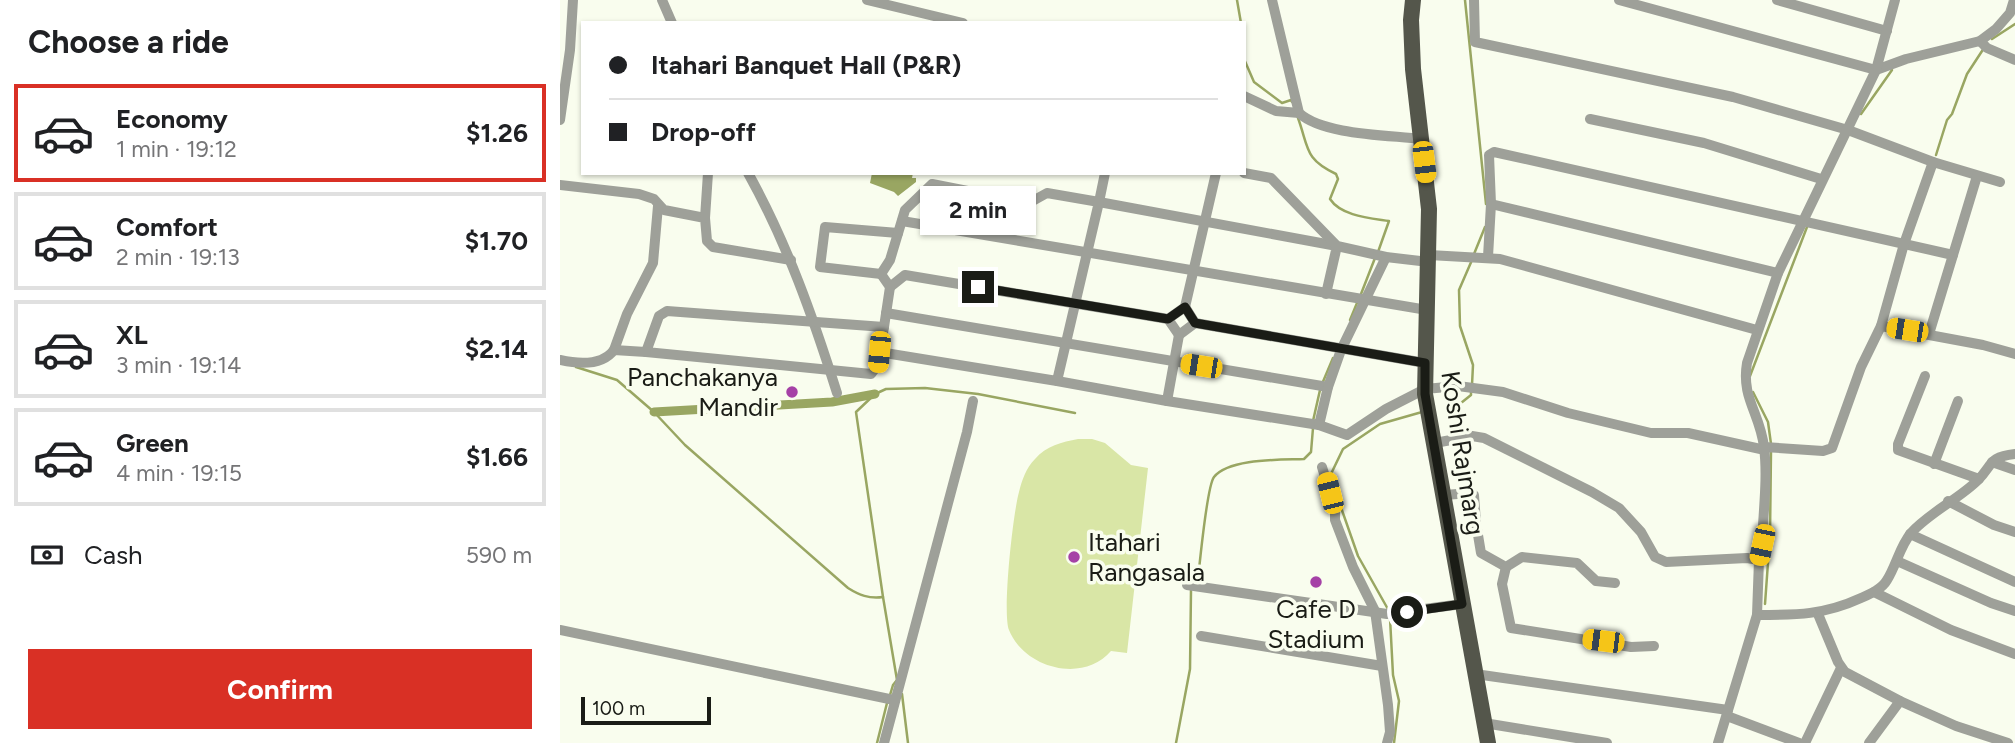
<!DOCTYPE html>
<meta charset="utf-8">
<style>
body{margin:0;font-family:Figtree,sans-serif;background:#f6f6f6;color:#202124;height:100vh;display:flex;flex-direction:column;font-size:26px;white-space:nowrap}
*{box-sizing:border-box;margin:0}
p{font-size:23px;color:#757577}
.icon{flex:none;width:38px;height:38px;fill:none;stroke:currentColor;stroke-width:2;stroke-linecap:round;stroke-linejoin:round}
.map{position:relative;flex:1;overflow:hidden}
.details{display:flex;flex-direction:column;background:#fff;width:560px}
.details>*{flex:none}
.guide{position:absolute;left:21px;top:21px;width:665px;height:154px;border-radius:0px;box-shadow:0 2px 5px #0004;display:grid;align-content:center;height:154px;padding:0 28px;background:#fff}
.scale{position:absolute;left:21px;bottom:18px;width:130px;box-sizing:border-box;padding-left:7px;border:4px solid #1a1c16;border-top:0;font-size:19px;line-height:24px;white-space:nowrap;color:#1a1c16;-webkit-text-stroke:5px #f9fdee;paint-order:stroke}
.end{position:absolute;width:32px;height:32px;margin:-16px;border:9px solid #1a1c16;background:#fff;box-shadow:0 0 0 4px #fff}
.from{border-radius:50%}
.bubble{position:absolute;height:49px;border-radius:0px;background:#fff;box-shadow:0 2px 5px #0004;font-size:23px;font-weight:700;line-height:49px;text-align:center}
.car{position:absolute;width:21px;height:42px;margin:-21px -10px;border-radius:9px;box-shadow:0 0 5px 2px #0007;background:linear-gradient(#f5c518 24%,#345 0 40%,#f5c518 0 76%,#345 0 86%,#f5c518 0)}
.guide b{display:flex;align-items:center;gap:24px;height:66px;font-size:26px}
.guide b+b{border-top:2px solid #e0e0e0}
.guide i{width:18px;height:18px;background:#202124}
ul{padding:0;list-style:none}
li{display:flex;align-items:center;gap:21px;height:98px;margin:0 14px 10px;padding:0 14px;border:4px solid #e0e0e0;border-radius:0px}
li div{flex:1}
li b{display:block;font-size:26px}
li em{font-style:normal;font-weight:700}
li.active{border-color:#d93025}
li>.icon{width:63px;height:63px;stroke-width:1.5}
h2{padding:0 28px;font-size:32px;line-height:84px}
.pay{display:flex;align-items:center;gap:18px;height:77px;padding:0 28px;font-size:26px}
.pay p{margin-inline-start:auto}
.button{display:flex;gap:14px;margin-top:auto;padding:14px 28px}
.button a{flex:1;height:80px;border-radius:0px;background:#d93025;color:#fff;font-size:28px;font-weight:700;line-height:80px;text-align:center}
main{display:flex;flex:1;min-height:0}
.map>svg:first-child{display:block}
</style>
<main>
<section class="details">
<h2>Choose a ride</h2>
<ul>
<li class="active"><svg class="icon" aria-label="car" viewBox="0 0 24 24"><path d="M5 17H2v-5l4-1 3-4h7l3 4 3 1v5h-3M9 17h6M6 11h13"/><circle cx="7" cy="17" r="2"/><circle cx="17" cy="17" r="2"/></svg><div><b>Economy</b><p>1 min · 19:12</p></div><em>$1.26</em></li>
<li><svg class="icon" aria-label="car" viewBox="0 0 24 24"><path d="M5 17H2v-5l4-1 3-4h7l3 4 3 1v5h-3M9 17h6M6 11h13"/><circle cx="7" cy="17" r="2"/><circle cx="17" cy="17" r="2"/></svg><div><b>Comfort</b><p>2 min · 19:13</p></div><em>$1.70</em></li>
<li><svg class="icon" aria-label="car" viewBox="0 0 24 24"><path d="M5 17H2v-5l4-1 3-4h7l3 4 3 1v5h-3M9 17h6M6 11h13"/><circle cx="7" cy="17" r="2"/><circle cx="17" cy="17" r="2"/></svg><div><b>XL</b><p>3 min · 19:14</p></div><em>$2.14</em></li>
<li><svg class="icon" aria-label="car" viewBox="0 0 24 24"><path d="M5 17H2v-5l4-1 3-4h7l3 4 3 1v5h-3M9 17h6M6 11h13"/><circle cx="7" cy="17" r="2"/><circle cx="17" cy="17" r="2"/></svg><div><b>Green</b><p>4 min · 19:15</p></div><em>$1.66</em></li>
</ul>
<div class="pay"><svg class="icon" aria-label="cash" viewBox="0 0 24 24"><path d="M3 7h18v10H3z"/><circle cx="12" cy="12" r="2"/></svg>Cash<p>590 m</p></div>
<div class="button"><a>Confirm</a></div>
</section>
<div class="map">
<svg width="1455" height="743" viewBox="0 0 1455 743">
<rect width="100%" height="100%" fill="#f9fdee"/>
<path fill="#d9e6a6" d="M518 439H532L545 443 571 465 588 468 567 653 551 651C523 684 464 668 449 630 442 613 453 513 459 492 462 480 466 468 475 459 486 446 502 442 518 439Z"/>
<polygon fill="#99a662" points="312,173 353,173 352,178 356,178 356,182 338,196 334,192 310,183"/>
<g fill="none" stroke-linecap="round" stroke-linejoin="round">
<g stroke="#99a662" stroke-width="2.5">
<polyline points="677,0 681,23"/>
<polyline points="905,0 926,204"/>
<polyline points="1432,39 1455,24"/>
<polyline points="684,59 694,82 722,103 731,100 732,102"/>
<polyline points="1301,114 1332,70"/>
<path d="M738 118C749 148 744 159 776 174L778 179 770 199C781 216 810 218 829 221L818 252"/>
<polyline points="1376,155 1387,120 1392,114 1407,74 1424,48"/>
<polyline points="914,254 925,227"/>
<polyline points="801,294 815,258"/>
<polyline points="790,320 797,303"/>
<path d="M16 367 57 380 94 412 125 445 288 588C299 595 309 599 323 597L337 680 333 685 330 695"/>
<polyline points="1190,376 1247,227"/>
<polyline points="762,384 773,358"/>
<polyline points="912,385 913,365 900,326 899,290 912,260"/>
<polyline points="1193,392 1208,422 1211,444"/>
<polyline points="886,408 901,403 911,395 911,392"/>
<polyline points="753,421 760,390"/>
<path d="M638 579C640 561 647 486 654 477 669 458 722 460 744 459L751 452 753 428"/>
<polyline points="323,597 296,412 315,394 326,389 365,388 418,394 515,413"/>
<polyline points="1205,604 1210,535 1211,451"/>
<polyline points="829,611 798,556 770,476 783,449 820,424 862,412"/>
<polyline points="830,618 833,675 839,701 834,743"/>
<polyline points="342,694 348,743"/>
<polyline points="317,743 327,703"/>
<polyline points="616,743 630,669 631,590"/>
</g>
<polyline stroke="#99a662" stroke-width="9" points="94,412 272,402 315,394"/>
<g stroke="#9ea099" stroke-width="10">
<polyline points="102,0 112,23"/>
<polyline points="307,0 403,23"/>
<path d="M712 0 739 113C763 135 827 135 861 139"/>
<polyline points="914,0 915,42 1173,97 1288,130 1373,162 1440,182"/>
<polyline points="1059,0 1316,70 1346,59 1420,41 1436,29 1450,13 1454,0"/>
<polyline points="1217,0 1327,31"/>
<polyline points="1420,41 1427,48 1455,60"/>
<polyline points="684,96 716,111 739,113"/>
<polyline points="1030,119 1144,143 1261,179"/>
<polyline points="0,120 10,50 13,0"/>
<path d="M188 173C227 243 253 317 277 393"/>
<polyline points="545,173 539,202 777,246 766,294"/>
<polyline points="684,173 711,178 777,246 826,257 869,262"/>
<polyline points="0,185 79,194 94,199 104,210 145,218 147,241 153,247 231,260"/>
<polyline points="931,204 1218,273"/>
<polyline points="145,218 148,173"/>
<polyline points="342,221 867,310"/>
<polyline points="869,255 940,259 1197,330"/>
<polyline points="928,257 931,204 929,155 934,152 1393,255"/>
<polyline points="321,274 260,267 265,227 338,233"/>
<polyline points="330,287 345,275 608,319 625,307 656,173"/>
<polygon points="107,311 324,327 317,366 311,374 86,352 99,316"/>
<polyline points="326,313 768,387"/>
<polyline points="608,319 619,335 635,323 625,307"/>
<polyline points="635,323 865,363"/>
<polyline points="1321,326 1344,244 1373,162"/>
<polyline points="1369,334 1417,176"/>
<polyline points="54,350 67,314 93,263 98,206"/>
<polyline points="319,352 497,381 539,202 487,193 469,203 372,184 345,210 330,260 321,274 330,287 324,327"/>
<path d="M0 360C18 364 42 366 54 350L86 352"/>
<polyline points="1365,376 1338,444 1338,450 1419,479"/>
<polyline points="497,381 607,401 619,335"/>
<polyline points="607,401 759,425 768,387 781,350 826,257"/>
<polyline points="759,425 787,435 826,409 865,389 898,386 943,392 1008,413 1091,433 1128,433 1205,450"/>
<polyline points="875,443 912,436 924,438 1032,492 1059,508 1081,532 1095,557 1106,562 1187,558 1199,560"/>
<polyline points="1204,447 1263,451 1272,448 1301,367 1321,326 1423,345 1455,354"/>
<polyline points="1432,462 1455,470"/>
<polyline points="1374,464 1398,401"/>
<polyline points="762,467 775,509 775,520 793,567 815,611 828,705 830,732 827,743"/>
<polyline points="884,495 911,493 914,495 916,523 921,553 946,567 962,557 1017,563 1036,581 1055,583"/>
<polyline points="1388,501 1434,525 1455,532"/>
<polyline points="1350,534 1455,582"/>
<polyline points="1337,561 1431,603 1455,611"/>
<polyline points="946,567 942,584 951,628 1071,647 1094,646"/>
<polyline points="627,585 827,614 902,604"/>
<polyline points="1314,592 1391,630 1455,654"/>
<polyline points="1258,614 1278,662 1285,672 1340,701 1396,726 1448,743"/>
<path d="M1197 615C1237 615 1264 615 1301 598 1310 594 1322 589 1327 580 1336 566 1340 546 1351 533 1370 512 1399 499 1418 480 1433 465 1428 457 1455 454"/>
<polyline points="0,630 334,700"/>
<polyline points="641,636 822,666"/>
<polyline points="915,674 1168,710"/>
<polyline points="1167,716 1239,743"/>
<polyline points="924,723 1047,743"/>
<polyline points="324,743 407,432 413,401"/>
<path d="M1158 743 1197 615 1199 560 1202 545C1203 513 1208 478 1204 447 1200 413 1181 398 1187 363L1218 273 1316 70 1335 0"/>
<polyline points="1245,743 1281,668"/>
<polyline points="1309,743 1340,701"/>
</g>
<polyline stroke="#54564b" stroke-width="16" points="853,0 851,20 853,69 869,209 865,394 928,743"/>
</g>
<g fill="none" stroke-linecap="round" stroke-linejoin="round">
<polyline stroke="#1a1c16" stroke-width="9" points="418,287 608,319 625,307 635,323 865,363 865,394 902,604 847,612"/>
</g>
<g fill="#a541a6" stroke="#f9fdee" stroke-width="2.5">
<circle cx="232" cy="392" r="7"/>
<circle cx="514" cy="557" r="7"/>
<circle cx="756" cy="582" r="7"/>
</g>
<g text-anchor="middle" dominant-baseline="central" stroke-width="7" stroke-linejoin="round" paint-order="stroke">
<g font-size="26" fill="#1a1c16" stroke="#f9fdee" text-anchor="end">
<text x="218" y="377">Panchakanya<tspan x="218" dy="30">Mandir</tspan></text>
<text x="528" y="542" text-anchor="start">Itahari<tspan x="528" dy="30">Rangasala</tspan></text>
<text x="756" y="609" text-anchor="middle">Cafe D<tspan x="756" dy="30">Stadium</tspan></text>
</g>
<g font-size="26" fill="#1a1c16" stroke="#f9fdee">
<text transform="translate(903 453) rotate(81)">Koshi Rajmarg</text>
</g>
</g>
</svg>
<div class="scale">100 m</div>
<i class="end from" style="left:847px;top:612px"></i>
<i class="end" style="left:418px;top:287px"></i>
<div class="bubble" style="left:360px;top:186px;width:116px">2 min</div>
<i class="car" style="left:864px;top:162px;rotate:173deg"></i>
<i class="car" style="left:1347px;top:330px;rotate:279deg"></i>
<i class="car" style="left:319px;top:352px;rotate:185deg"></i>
<i class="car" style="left:641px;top:366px;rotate:279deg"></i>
<i class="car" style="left:770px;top:493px;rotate:346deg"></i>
<i class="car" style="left:1202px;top:545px;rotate:192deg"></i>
<i class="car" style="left:1043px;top:641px;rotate:277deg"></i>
<div class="guide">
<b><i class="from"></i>Itahari Banquet Hall (P&amp;R)</b>
<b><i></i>Drop-off</b>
</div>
</div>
</main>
